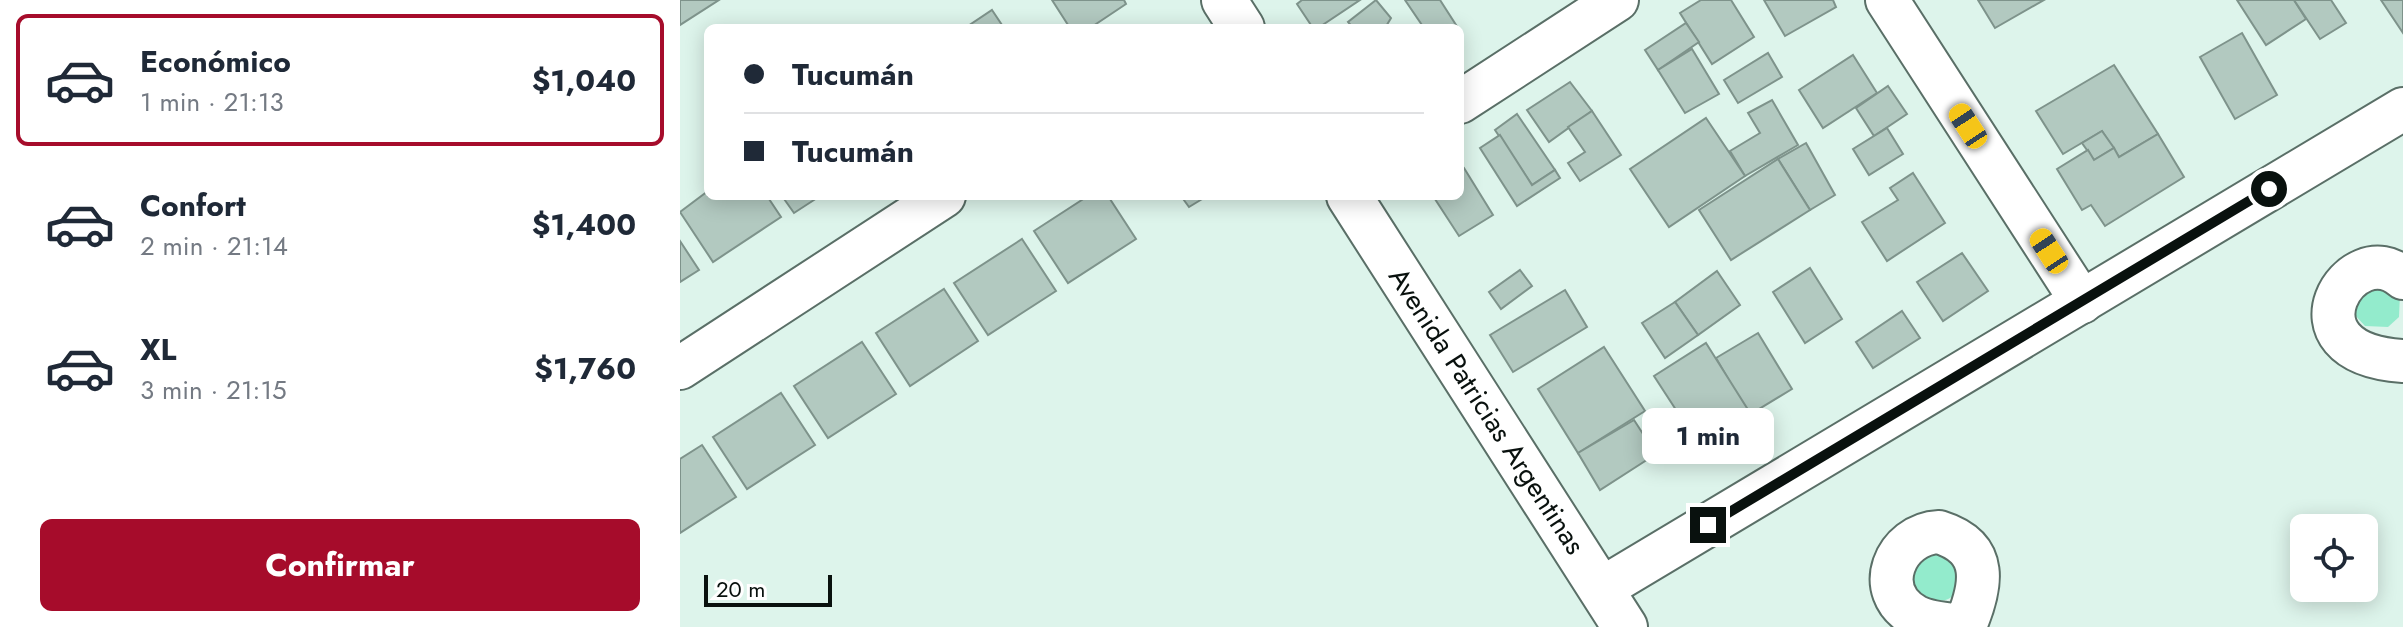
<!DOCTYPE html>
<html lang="es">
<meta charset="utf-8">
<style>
body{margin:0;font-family:Jost,sans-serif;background:#f6f6f7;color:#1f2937;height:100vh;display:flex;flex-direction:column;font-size:30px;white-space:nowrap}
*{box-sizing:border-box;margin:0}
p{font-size:26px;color:#747a83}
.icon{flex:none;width:44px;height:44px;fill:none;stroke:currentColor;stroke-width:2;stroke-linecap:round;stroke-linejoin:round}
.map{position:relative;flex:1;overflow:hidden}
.sheet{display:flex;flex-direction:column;background:#fff;width:680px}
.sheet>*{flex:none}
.banner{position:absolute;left:24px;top:24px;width:760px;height:176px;border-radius:12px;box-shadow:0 4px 20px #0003;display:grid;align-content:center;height:176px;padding:0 40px;background:#fff}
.buttons{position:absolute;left:1610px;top:514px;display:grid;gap:16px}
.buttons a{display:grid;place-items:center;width:88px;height:88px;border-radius:12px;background:#fff;box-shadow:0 4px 20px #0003;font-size:40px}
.scale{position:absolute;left:24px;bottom:20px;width:128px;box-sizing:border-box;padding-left:8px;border:4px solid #09110e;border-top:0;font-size:22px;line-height:28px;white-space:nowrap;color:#09110e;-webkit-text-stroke:6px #fff;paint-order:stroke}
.end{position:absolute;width:36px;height:36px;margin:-18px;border:10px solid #09110e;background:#fff;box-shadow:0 0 0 4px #fff}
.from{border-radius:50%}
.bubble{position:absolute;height:56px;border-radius:12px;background:#fff;box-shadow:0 4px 20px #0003;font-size:26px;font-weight:700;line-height:56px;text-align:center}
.car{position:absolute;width:24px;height:48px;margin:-24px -12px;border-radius:10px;box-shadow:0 0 6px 2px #0007;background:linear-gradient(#f5c518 24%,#345 0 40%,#f5c518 0 76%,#345 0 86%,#f5c518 0)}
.banner b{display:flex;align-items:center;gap:28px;height:76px;font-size:30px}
.banner b+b{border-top:2px solid #e0e1e3}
.banner i{width:20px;height:20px;background:#1f2937}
ul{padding:14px 0 0;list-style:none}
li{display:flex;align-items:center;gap:24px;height:132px;margin:0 16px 12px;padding:0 24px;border:4px solid transparent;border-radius:12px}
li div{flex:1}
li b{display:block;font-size:30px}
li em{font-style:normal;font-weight:700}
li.selected{border-color:#a60c2b}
li>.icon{width:72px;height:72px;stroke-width:1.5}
.cta{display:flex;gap:16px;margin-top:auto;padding:16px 40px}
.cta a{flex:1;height:92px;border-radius:12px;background:#a60c2b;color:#fff;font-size:32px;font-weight:700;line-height:92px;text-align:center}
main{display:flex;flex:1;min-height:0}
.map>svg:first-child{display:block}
</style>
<main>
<section class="sheet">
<ul>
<li class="selected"><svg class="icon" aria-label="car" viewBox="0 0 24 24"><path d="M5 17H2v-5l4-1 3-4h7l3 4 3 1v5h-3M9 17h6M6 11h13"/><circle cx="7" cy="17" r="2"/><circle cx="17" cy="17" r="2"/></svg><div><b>Económico</b><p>1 min · 21:13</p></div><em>$1,040</em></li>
<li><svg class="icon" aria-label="car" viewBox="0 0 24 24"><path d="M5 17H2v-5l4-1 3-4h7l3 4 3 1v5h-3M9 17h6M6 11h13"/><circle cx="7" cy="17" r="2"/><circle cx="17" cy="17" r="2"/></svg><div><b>Confort</b><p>2 min · 21:14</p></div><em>$1,400</em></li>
<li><svg class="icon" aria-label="car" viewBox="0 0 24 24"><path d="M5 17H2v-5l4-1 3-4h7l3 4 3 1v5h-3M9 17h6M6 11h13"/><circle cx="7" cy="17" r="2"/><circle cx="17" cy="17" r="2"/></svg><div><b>XL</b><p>3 min · 21:15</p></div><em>$1,760</em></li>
</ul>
<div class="cta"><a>Confirmar</a></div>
</section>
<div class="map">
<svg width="1723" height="627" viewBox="0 0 1723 627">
<rect width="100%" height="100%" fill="#ddf4eb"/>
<g fill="#93ebcc">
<polygon points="1685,284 1720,294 1719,317 1708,327 1685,326 1674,314 1679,289"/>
<path d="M1244 548 1283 562 1275 595C1259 606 1249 601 1234 591L1231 562Z"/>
</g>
<g fill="#b2c9c0" stroke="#7e938b" stroke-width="2">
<polygon points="0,0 39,0 0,25"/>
<polygon points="372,0 444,0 446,4 410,28 390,28"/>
<polygon points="622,0 680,0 638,28 633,28 617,4"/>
<polygon points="696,0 711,18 705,28 673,28 668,22"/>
<polygon points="725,0 760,0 778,28 744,28"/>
<polygon points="1021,0 1051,0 1074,37 1032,64 1000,13"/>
<polygon points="1084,0 1153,0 1156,7 1105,36"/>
<polygon points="1298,0 1364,0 1315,28"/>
<polygon points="1557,0 1614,0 1626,19 1586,45"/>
<polygon points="1614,0 1651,0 1666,23 1640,39"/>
<polygon points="1701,0 1723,0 1723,33"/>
<polygon points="312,10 324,28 285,28"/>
<polygon points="1006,23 1019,42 978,70 965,50"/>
<polygon points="1562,33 1597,95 1555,119 1520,57"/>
<polygon points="1012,49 1039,94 1005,113 978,70"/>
<polygon points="1088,53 1102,77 1058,103 1044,80"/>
<polygon points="1173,55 1197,93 1143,128 1119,90"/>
<polygon points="1434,65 1478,134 1439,157 1422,131 1383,154 1356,111"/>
<polygon points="890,82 912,111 869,142 847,110"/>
<polygon points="1208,86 1227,114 1194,136 1176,108"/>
<polygon points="1092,100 1118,145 1065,176 1050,151 1080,133 1068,113"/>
<polygon points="912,111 941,155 900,181 888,163 905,152 888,127"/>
<polygon points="837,114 875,170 852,185 815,130"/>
<polygon points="1026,118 1065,176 989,227 950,169"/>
<polygon points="1207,128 1223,154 1189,175 1173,149"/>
<polygon points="1422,131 1434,148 1414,160 1402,143"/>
<polygon points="1478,134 1504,177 1425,226 1411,205 1402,210 1377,169 1408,150 1414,160 1434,148 1439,157"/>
<polygon points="820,135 852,185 875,170 880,178 837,206 800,148"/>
<polygon points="1126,143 1155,195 1130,210 1098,159"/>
<polygon points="1098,159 1130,210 1051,260 1019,210"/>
<polygon points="784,168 813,215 779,236 753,196 780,196 780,170"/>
<polygon points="1233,173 1265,223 1207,261 1182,222 1218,200 1210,188"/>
<polygon points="28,191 28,196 87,196 101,217 33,262 0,212"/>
<polygon points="102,196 140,196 114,213"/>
<polygon points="408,196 428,196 456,239 388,283 354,231"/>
<polygon points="501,196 527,196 509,207"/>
<polygon points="342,239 376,291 308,335 274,283"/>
<polygon points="0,241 19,270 0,282"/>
<polygon points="1282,253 1308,291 1263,321 1237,282"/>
<polygon points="1130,268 1162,319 1125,343 1093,292"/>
<polygon points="840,270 852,286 821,309 809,292"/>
<polygon points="1037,271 1060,305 1018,335 995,302"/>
<polygon points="264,289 298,341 230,386 196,333"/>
<polygon points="885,290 907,327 833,372 810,335"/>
<polygon points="995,302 1018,335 985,358 962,323"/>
<polygon points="1222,311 1240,338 1193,368 1176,342"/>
<polygon points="1078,333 1112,389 1069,415 1036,358"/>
<polygon points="182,342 216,394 148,438 114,386"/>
<polygon points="1026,343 1077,424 1026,456 974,376"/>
<polygon points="924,347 965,411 898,453 858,389"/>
<polygon points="101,393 135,445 67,489 33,437"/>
<polygon points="954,420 976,454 920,490 898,453"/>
<polygon points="22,445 56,497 0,533 0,459"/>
</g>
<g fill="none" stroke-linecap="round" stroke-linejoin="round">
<g stroke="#5a6f67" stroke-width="46">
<g id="minor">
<polyline points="1207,0 1402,302"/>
<polyline points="780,102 937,0"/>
<path d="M1723 278C1672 232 1596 353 1723 361"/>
<polyline points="0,368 264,196"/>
<path d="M1259 532C1310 548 1302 586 1285 626 1269 624 1250 624 1235 616 1191 591 1215 534 1259 532Z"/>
<polyline points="921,589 1723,109"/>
</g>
</g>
<g stroke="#5a6f67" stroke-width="48">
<g id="tertiary">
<polyline points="544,0 562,28"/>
<polyline points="669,196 945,627"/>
</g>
</g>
<use href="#minor" stroke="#fff" stroke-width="42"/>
<use href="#tertiary" stroke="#fff" stroke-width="44"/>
</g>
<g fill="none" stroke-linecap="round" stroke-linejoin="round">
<polyline stroke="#09110e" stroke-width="10" points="1028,525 1589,189"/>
</g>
<g text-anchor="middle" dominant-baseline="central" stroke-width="8" stroke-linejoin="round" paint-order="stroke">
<g font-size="28" fill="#09110e" stroke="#fff">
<text transform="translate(807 411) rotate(57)">Avenida Patricias Argentinas</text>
</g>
</g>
</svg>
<div class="buttons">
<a><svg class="icon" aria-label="locate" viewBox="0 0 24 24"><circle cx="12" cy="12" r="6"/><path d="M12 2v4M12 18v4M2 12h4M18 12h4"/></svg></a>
</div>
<div class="scale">20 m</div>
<i class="end from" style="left:1589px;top:189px"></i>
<i class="end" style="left:1028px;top:525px"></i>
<div class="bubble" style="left:962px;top:408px;width:132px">1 min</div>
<i class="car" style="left:1288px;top:126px;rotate:327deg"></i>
<i class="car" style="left:1369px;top:251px;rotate:327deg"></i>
<div class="banner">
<b><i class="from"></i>Tucumán</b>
<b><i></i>Tucumán</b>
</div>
</div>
</main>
